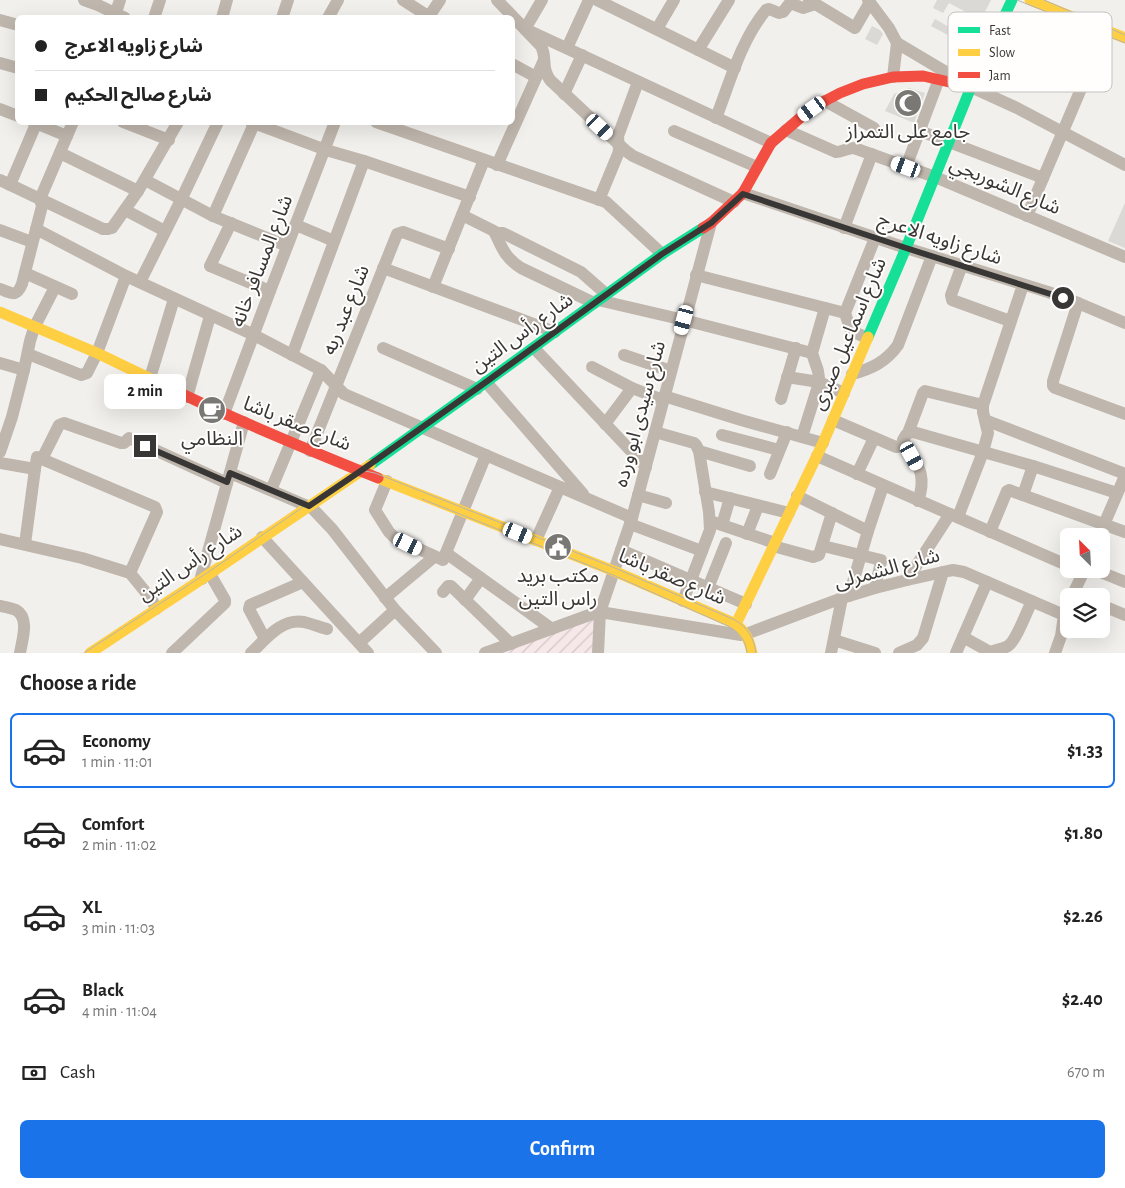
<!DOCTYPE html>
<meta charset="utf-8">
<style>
body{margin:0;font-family:"Alegreya Sans","Noto Sans Arabic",sans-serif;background:#f6f6f6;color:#222;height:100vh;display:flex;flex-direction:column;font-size:19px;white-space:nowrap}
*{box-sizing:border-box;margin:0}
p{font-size:16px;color:#767676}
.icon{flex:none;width:28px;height:28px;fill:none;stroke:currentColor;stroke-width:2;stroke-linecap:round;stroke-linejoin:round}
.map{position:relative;height:653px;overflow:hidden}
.panel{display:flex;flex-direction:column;background:#fff;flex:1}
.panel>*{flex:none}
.hud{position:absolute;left:15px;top:15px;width:500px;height:110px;border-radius:8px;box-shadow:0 5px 20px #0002;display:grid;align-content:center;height:110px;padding:0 20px;background:#fff}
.needle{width:32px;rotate:336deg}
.buttons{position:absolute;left:1060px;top:528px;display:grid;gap:10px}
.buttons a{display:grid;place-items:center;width:50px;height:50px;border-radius:8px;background:#fff;box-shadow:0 5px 20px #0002;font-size:25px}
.end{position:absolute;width:22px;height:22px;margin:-11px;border:6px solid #383735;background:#fff;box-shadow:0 0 0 2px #fff}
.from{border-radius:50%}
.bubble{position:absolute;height:35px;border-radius:8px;background:#fff;box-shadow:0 5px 20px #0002;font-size:16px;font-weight:700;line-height:35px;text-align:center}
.car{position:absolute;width:15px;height:30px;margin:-15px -8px;border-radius:6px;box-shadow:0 0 4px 1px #0007;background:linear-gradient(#fff 24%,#345 0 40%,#fff 0 76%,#345 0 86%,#fff 0)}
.hud b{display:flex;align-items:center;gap:18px;height:48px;font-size:19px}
.hud b+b{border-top:1px solid #e0e0e0}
.hud i{width:12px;height:12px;background:#222}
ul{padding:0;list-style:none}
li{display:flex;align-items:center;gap:15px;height:75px;margin:0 10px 8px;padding:0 10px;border:2px solid transparent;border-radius:8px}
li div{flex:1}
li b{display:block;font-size:19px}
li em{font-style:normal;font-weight:700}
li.on{border-color:#1a73e8}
li>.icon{width:45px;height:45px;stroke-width:1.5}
h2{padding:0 20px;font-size:22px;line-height:60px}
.pay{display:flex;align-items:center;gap:12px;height:55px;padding:0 20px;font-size:19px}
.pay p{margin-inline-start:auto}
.cta{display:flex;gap:10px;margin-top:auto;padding:10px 20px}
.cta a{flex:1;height:58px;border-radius:8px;background:#1a73e8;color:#fff;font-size:20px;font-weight:700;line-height:58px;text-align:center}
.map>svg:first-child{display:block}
</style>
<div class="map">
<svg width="1125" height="653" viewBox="0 0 1125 653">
<defs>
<pattern id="industrial-furrows" width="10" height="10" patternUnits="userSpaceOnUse" patternTransform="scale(1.25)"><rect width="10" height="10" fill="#f6e7e9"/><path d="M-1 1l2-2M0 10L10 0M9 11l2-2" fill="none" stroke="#d4c7c8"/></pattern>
</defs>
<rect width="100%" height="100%" fill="#f2f0ed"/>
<polygon fill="url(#industrial-furrows)" points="597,615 596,653 494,653"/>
<g fill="#dad9d6">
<polygon points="937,0 991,0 981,20 949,3 943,13 933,8"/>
<polygon points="935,19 958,32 955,39 931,26"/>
<polygon points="872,26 880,30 883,34 877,45 865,39"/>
<polygon points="909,88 925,93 914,123 885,111 894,94"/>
<polygon points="1125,203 1125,248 1108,241"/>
</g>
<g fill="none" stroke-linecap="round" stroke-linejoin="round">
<g stroke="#bfb6ad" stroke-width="12">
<polyline points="84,0 98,5 125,18"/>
<polyline points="403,0 431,18"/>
<path d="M497 0 541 46C546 55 543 63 546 72 547 75 548 77 550 80L626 151 633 156 734 202"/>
<polyline points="542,0 525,29 771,143"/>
<polyline points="597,0 735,68"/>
<polyline points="809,0 855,28 870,2"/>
<polyline points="868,0 889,28 897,43 893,77"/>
<polyline points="114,18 120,0"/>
<polyline points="154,18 160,0"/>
<polyline points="222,18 227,0"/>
<polyline points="282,18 288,0"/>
<polyline points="328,18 338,0"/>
<polyline points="428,18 440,0"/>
<polyline points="0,20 18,25"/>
<polyline points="657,29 674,0"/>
<polyline points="897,43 971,87 1017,108 1125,165"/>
<polyline points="567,48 589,0"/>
<polyline points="698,50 729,0"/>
<polyline points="0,63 18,68"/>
<polyline points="512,64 536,77"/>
<polyline points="564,94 582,55"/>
<polyline points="825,101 874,128"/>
<polyline points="0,109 18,116"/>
<path d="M716 118C730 82 741 40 766 10L769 9 779 13 783 12 790 3 803 8 815 4"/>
<polyline points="33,122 67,136"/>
<polyline points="123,122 169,140"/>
<polyline points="251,122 326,150 364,161 470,197"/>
<polyline points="376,122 606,202 662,254"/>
<path d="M786 130 836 152C842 152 847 148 854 148L935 177 1125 257"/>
<polyline points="674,131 757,167"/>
<polyline points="920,131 1043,178"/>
<polyline points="60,153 138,191"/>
<polyline points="497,165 544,60"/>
<polyline points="906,167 939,79"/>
<polyline points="0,180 103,229 108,229 112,228 138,191 178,122"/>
<polyline points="145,180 213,216 287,246"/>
<polyline points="10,185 36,124"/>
<polyline points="743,193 906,248 1048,292 1078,303 1125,323"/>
<polyline points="599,200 618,154 619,151 618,136 638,82"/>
<polyline points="125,210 165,231"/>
<path d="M462 215 494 231C502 247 504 257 521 268L594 303"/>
<polyline points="213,216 254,124"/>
<polyline points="1027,216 1106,30"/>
<polyline points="231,223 210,266 270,291"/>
<polyline points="296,225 334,241"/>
<polyline points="844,228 872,154"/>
<polyline points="36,229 126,276 254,335 321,370 344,394 632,518"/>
<polyline points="0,230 32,242"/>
<polyline points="495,233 503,233 581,272 606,294"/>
<polyline points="962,265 951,295 952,300 1010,321"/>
<polyline points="383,268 555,332"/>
<polyline points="25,273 72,294"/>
<polyline points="696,275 845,313"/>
<polyline points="140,282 181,200 218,122"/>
<polyline points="433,287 484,160"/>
<path d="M0 289C12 293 16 298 22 284L42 206 40 199 73 122"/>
<polyline points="598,300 684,320 812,353"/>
<polyline points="1078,303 1053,381 1053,386 1055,388 1125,414"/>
<polyline points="867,338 854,332 850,328 845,313 875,238"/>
<polyline points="383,348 477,389"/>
<polyline points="534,348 646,467"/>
<polyline points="28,354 81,375 87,373 97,353 126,276"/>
<polyline points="292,355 364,161"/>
<polyline points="624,355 671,371"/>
<polyline points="0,363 24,370"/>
<polyline points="592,367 632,388 663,400"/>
<path d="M852 374C871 369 886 362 898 345L932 256"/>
<polyline points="787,377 819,382 844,393"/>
<polyline points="150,378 174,299"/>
<polyline points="486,382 583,494"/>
<polyline points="664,396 741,420 823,443"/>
<polyline points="187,397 210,316"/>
<polyline points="781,399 796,348"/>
<polyline points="224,414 270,291 335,122"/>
<path d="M833 420 896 447 901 446C904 439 905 432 913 432L1033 466 1117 493"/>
<polyline points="985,420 1125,474"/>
<polyline points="605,424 632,388"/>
<polyline points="655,432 694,443 696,445 699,451 709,512 710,530 683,601"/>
<polyline points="908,433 923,393 925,391 983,405"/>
<polyline points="722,435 779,450"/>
<polyline points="802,437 818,386 819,378 818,371 812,353 825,308"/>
<path d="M903 440C916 463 928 473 918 501"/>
<polyline points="310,451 397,234 403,232 449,249"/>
<polyline points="699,451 750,466"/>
<polyline points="0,452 12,417 24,370 30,341 34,328 55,287"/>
<polyline points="817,456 1069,566"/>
<polyline points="42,459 59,425 64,423 121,443 124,443 129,438 227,483"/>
<polyline points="0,463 35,469 37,457 155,507 157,512 130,573"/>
<polyline points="230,473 312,508 332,529 395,610 436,653"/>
<polyline points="770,474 787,432"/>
<polyline points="857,474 874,438"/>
<polyline points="387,481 375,510 389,532 395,538 443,560 486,455"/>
<polyline points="271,490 321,370"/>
<polyline points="705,492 789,513"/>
<polyline points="638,495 666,503"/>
<polyline points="1023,495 1033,466"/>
<polyline points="797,496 868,531"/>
<polyline points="958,517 983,452 988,433 983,412 983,405 1023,285"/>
<polyline points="710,521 775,543"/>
<polyline points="630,524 702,551"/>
<polyline points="722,525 730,498"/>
<polyline points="990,532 1007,491 1009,490 1125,532"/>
<polyline points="747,534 758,506"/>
<polyline points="1099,536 1125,476"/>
<polyline points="262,537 368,653"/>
<polyline points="0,539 82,558 130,573 152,600 156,609"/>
<polyline points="536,540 560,487"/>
<polyline points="25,544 35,469"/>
<polyline points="773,546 813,557 819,555 832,513"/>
<polyline points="823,546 881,560 881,562 875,588"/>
<polyline points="621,550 746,604"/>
<polyline points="446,553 552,629"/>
<polyline points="1093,569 1125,582"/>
<polyline points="202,579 201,577 244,422"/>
<polyline points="907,580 950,514"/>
<polyline points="708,588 726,543"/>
<polyline points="443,592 448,586 451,586 511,644"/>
<polyline points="849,596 868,531 883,486"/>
<polyline points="1072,596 1085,569"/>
<polyline points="385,598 434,557"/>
<polyline points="465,600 481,578"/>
<polyline points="1101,605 1125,615"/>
<path d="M0 606C5 607 11 608 16 610 30 618 22 640 20 653"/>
<polyline points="963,637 990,652"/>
<polyline points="265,639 249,609 250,605 303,582"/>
<polyline points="834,640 875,653"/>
<polyline points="359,643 395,610"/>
<polyline points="172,653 225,603 225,600 210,574"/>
<path d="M251 653C266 639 281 618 304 622 312 624 320 627 327 629"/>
<polyline points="485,653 592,614 600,612 741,635 746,634 842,598 875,588 907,580 943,572 953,570 964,572 1064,615"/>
<polyline points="598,653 600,612 632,518 711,223"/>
<polyline points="831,653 842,598"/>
<polyline points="899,653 917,645 923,638 943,572"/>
<polyline points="956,653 987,582"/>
<path d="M990 653C995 649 1002 650 1008 646 1016 641 1027 611 1032 601"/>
<polyline points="1055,653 1061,636 1064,615 1069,605"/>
</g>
<g stroke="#16e098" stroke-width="11">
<polyline points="868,337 906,248 971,87 1012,0"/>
<polyline points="370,465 486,382 662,254 703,228"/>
</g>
<g stroke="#ffcf43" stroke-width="11">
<polyline points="1030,0 1125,38"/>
<polyline points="0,312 97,353 180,393"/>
<path d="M378 478 614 571 736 624C746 632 750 641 752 653"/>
<polyline points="736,624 823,443 868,337"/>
<polyline points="90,653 202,579 370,465"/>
</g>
<g stroke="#f24e42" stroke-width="11">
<polyline points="703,228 711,223 743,193 771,143 800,118 819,104 840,93 863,84 893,77 923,76 971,87"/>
<path d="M180 393C245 424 311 451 378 478"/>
</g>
<g stroke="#b8b4ae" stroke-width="1">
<polyline points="1017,0 1125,43"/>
<polyline points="1044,0 1125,35"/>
<path d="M422 499 613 575 728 626C739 632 746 640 747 653"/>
<path d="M84 653 210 571 306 505 354 473 365 471 375 473 615 568 735 620C748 628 754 638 756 653"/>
</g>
</g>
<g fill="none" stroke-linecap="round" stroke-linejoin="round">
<polyline stroke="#383735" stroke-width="6" points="145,446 227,482 230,473 309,506 362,470 486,382 662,254 711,223 743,194 906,248 1063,298"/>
</g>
<defs>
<g id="mosque-disc" transform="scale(1.4375)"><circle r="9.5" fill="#797875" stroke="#fffefc"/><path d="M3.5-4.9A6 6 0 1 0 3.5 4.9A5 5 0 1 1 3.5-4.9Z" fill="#fff"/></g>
<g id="cafe-disc" transform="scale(1.4375)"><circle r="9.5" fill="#797875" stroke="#fffefc"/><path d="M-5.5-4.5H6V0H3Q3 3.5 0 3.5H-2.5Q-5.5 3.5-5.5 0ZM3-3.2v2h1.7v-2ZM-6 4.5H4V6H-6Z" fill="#fff"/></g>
<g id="civic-disc" transform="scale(1.4375)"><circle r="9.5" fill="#797875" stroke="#fffefc"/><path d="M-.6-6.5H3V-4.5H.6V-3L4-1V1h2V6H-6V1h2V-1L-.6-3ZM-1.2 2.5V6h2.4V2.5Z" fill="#fff"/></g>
</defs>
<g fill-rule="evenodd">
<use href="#mosque-disc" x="908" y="103"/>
<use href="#cafe-disc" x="212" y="410"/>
<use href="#civic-disc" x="558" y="547"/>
</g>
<g text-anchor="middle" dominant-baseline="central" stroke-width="4" stroke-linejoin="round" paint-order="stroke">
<g font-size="20" fill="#383735" stroke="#fffefc">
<text x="908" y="132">جامع على التمراز</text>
<text x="212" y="439">النظامي</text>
<text x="558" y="576">مكتب بريد<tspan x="558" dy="23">راس التين</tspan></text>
</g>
<g font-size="20" fill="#383735" stroke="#fffefc">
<text transform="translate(1005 186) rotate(23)">شارع الشوربجي</text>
<text transform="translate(940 239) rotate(18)">شارع زاويه الاعرج</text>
<text transform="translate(262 261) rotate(-69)">شارع المسافر خانه</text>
<text transform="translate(346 310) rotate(-68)">شارع عبد ربه</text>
<text transform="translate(522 333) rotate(-36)">شارع رأس التين</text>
<text transform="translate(849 334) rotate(-67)">شارع اسماعيل صبرى</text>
<text transform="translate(640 414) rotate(-75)">شارع سيدى ابو ورده</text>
<text transform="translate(297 424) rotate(22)">شارع صقر باشا</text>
<text transform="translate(190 563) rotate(-34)">شارع رأس التين</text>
<text transform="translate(887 569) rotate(-15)">شارع الشمرلى</text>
<text transform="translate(672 577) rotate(23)">شارع صقر باشا</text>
</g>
</g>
<rect x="948" y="12" width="164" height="80" rx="8" fill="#fffefc" stroke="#c3c2c0" stroke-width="1"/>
<rect x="958" y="27" width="22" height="6" fill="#16e098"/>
<rect x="958" y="49" width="22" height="7" fill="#ffcf43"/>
<rect x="958" y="72" width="22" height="6" fill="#f24e42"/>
<g font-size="14" fill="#383735">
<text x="989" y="35">Fast</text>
<text x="989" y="57">Slow</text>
<text x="989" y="80">Jam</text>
</g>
</svg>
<div class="buttons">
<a><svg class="needle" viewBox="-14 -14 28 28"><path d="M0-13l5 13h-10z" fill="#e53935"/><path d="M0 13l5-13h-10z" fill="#767676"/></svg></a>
<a><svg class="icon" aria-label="layers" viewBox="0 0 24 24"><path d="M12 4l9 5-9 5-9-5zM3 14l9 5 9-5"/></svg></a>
</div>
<i class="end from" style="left:1063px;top:298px"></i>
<i class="end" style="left:145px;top:446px"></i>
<div class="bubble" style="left:104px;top:374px;width:82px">2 min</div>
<i class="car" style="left:812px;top:109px;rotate:234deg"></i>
<i class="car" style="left:600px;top:127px;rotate:133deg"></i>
<i class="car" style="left:906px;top:167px;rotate:290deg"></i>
<i class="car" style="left:684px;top:320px;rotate:195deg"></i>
<i class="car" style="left:912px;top:456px;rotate:151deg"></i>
<i class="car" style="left:518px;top:533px;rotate:112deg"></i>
<i class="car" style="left:408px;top:544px;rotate:116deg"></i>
<div class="hud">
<b><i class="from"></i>شارع زاويه الاعرج</b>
<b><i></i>شارع صالح الحكيم</b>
</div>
</div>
<section class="panel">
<h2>Choose a ride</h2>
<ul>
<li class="on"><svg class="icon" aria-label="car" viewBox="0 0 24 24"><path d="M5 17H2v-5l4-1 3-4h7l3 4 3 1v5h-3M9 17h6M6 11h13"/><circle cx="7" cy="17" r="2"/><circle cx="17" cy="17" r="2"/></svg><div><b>Economy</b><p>1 min · 11:01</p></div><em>$1.33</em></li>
<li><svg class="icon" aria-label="car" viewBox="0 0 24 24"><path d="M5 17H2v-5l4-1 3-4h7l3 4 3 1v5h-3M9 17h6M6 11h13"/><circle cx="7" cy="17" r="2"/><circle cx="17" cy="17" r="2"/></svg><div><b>Comfort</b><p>2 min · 11:02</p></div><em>$1.80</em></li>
<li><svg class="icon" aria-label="car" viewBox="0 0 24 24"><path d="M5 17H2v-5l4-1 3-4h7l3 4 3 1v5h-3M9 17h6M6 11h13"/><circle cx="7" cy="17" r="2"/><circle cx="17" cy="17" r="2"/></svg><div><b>XL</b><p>3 min · 11:03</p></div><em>$2.26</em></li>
<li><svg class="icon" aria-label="car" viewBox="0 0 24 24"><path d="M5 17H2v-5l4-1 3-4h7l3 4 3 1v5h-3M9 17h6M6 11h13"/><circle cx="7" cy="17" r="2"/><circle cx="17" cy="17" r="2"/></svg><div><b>Black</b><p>4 min · 11:04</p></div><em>$2.40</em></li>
</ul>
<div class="pay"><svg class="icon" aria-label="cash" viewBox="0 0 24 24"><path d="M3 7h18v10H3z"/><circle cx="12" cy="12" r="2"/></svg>Cash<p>670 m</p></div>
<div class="cta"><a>Confirm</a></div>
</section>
